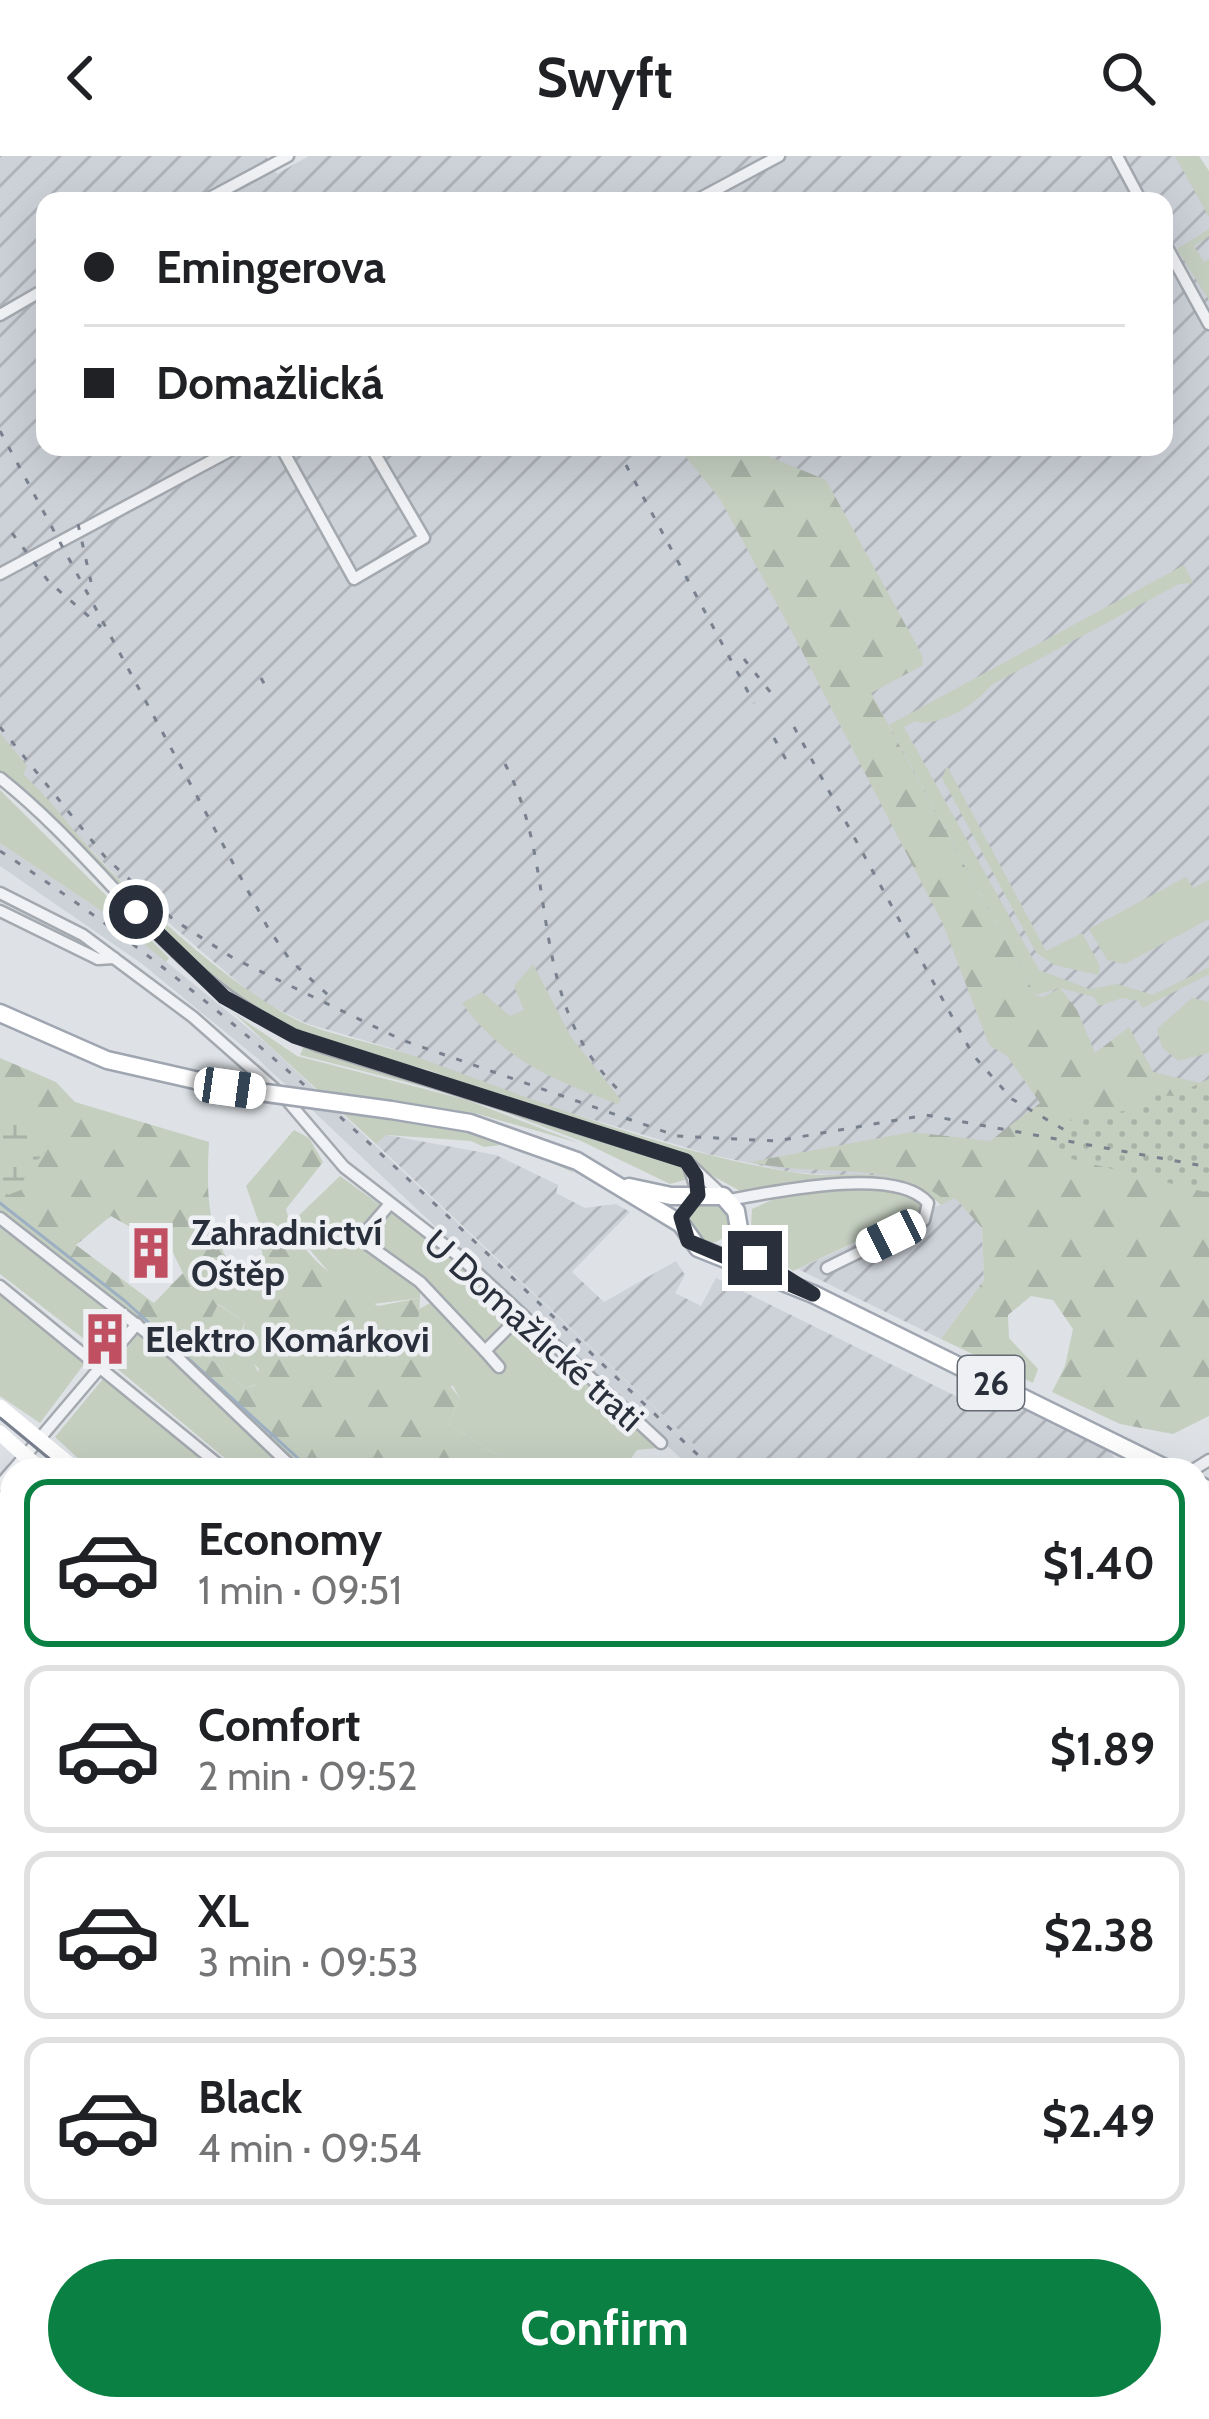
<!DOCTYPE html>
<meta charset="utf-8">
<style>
body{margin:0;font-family:Cabin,sans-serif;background:#f6f6f6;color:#202124;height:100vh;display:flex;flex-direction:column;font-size:45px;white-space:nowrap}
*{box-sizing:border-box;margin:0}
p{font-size:39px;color:#757577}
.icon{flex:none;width:66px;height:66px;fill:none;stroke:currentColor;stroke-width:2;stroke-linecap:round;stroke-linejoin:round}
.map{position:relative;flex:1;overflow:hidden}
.details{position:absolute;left:0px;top:1302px;width:1209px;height:963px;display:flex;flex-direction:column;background:#fff;border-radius:36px 36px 0 0;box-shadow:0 12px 48px #0002}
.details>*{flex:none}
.top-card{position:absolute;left:36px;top:36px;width:1137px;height:264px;border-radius:24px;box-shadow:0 12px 48px #0002;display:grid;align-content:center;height:264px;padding:0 48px;background:#fff}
.end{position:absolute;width:54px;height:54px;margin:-27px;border:15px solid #29303c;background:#fff;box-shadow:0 0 0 6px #fff}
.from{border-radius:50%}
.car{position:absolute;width:36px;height:72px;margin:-36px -18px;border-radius:15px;box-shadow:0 0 9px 3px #0007;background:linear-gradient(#fff 24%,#345 0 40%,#fff 0 76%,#345 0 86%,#fff 0)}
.top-card b{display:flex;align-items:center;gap:42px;height:114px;font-size:45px}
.top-card b+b{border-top:3px solid #e0e0e0}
.top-card i{width:30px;height:30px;background:#202124}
ul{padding:21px 0 0;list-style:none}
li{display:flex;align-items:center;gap:36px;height:168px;margin:0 24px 18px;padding:0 24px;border:6px solid #e0e0e0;border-radius:24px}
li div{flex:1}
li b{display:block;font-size:45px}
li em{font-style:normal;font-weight:700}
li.on{border-color:#0b8043}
li>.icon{width:108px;height:108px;stroke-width:1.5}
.action{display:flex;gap:24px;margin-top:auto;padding:24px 48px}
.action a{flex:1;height:138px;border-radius:72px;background:#0b8043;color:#fff;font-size:48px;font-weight:700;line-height:138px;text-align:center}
header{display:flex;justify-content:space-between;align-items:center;height:156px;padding:0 48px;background:#fff;font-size:54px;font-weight:700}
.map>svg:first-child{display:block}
</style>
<header><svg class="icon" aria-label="back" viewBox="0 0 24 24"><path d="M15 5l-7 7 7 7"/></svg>Swyft<svg class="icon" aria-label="search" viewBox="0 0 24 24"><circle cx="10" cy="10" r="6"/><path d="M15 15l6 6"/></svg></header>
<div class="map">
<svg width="1209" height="2263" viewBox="0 0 1209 2263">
<defs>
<pattern id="industrial-furrows" width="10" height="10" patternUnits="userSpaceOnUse" patternTransform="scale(3)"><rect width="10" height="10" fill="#cdd1d8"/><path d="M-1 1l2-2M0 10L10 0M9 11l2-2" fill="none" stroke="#b0b4ba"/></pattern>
<pattern id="forest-firs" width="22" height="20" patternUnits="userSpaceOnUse" patternTransform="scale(3)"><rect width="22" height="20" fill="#c4cfc0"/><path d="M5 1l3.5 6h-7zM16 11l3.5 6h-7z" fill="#a8b2a6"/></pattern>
<pattern id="wetland-marsh" width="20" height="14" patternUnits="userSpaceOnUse" patternTransform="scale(3)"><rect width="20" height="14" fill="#c4cfc0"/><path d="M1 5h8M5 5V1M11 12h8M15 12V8" fill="none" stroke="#a8b2a6"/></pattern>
<pattern id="park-dots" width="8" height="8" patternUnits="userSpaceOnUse" patternTransform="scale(3)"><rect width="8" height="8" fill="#c4cfc0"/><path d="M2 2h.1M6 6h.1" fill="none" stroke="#a8b2a6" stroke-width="1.8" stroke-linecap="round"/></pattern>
</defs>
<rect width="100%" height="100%" fill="#dee2e6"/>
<g fill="#cdd1d8">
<polygon points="0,687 115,764 266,887 721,1314 693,1314 257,902 141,807 0,710"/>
<polygon points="12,1600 12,1846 0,1822 0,1614"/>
<polygon points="286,2253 395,2253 403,2263 265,2263 269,2256"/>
</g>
<g fill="url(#industrial-furrows)" fill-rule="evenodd">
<path d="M0 0H266L277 18 309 0H1191L1209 21V1037L956 1041 982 1072 984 1124 941 1183 798 1113 946 1046 919 1025 791 1016 708 998 510 939 394 893 308 868 259 844 207 800 120 724 0 598ZM45 45H1164V291H45Z"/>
<polygon points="387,979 496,999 558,1029 556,1037 585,1052 616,1048 630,1056 572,1116 604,1146 676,1105 685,1119 675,1137 701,1150 716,1122 982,1253 995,1239 1107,1293 1118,1306 1113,1314 1060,1314 1048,1309 1041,1314 721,1314 376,988"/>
</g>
<g fill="#c4cfc0">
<polygon points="1175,0 1199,0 1209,15 1209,61"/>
<polygon points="1209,73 1209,80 1194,90 1204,106 1209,103 1209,144 1177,93"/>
<path d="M1184 409 1193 427 1179 428 991 529C977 548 937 573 915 565L904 571 1039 814 1089 833 1117 828 1153 839 1209 811V818L1143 852 1138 845 1122 842 1099 850 1094 841 1060 832 1035 839 889 569Z"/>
<path d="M0 577 27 610 23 618C48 641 67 667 89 692 136 745 244 843 308 869 345 883 385 889 422 903 541 946 660 994 791 1016 847 1026 901 1004 947 1046L941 1049C902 1010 792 1021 742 1036L711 1019 690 999 572 966 425 913 326 887 271 863 205 818 0 617Z"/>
<polygon points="947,610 1046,795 1082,777 1100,810 1099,819 1054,809 1036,796 942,622"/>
<polygon points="0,634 169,802 166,806 115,764 0,687"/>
<polygon points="1186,721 1193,732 1209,724 1209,763 1125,808 1107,804 1089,773"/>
<path d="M533 808 571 881 621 944 617 948C553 924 503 904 462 847L482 836 510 860 524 854 514 830Z"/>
<polygon points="1192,842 1209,846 1209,897 1178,905 1162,891 1157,873"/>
<path d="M235 858 297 900 467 944 579 987 478 958 392 946 390 961C440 970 540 981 574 1017L511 988 484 991 471 985 387 979 376 988Z"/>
<polygon points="304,890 677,1007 691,1022 670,1028 581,985 464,941 300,899"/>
<polygon points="340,1020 383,1051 356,1081 420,1130 420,1142 373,1148 332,1120 289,1069"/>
<polygon points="866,1033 894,1035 920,1047 921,1056 793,1115 750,1086 752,1053 787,1037"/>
<circle cx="709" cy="1066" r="21"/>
<polygon points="393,1056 456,1103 511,1160 485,1188 370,1087 368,1078"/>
<polygon points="0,1072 129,1164 101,1196 0,1118"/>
<polygon points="0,1138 85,1207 40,1267 0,1240"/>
<polygon points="432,1146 496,1215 502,1209 493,1195 519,1168 658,1292 637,1294 623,1314 522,1314 449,1269 459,1241 435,1196 429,1203 408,1176 418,1169 419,1153"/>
<polygon points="217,1148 245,1166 239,1181 260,1219 253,1230 244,1232 196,1190"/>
<polygon points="140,1174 288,1314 239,1314 114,1210"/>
<polygon points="102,1224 106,1224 214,1314 91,1314 55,1281"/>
<polygon points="12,1324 12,1592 0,1605 0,1337"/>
<polygon points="0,1951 12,1976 12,2182 0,2166"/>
</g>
<g fill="url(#forest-firs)" fill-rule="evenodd">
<path d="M678 291H746L826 324 922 499 923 509 871 537 1035 839 1042 841 1060 832 1077 854 1095 897 1129 871 1153 916 1200 927 1209 923V1260L1173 1278 1120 1268 1052 1236 1065 1210 1073 1173 1053 1144 1031 1140 1008 1159 1009 1182 1038 1213 1033 1227 941 1183 984 1124 982 1072 955 1042 947 1046C899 1003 814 1022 750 1006L912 976 990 985 1040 947 1007 900 989 889 943 768 792 476 720 343Z"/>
<path d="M0 902 56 926 75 946 209 986C206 1048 207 1079 245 1130L265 1122 259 1067 246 1030 294 974 309 982 323 1006 286 1053C296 1099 340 1126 378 1150L420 1142 418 1169 409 1177 428 1202 435 1195 459 1222 451 1231 459 1241 449 1269 522 1314H302L133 1158 0 1057ZM111 1060 172 1095 183 1117 154 1147 76 1089ZM218 1148 245 1166 239 1193 259 1213 254 1230 244 1232 197 1191Z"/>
<polygon points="1197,1779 1209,1790 1209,1955 1204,1970 1209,2022 1197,2011"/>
</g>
<polygon fill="url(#wetland-marsh)" points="0,957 21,963 44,997 26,1017 21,1034 8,1039 0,1027"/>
<polygon fill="url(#park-dots)" points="1209,923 1209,1037 1048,997 1069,965 1151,950 1155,939 1173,940"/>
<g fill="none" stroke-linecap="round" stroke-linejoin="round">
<g stroke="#9db0c3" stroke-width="3">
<polyline points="0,1047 125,1145 311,1314"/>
<polyline points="1197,2004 1209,2013"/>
</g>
<g stroke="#a4a9b0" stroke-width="15">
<g id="minor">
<polyline points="1117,0 1141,45"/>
<polyline points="204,45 288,0"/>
<polyline points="695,45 779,0"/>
<polyline points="1164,86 1209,168"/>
<polyline points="0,159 45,133"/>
<polyline points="281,291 354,423 424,382 371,291"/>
<polyline points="0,418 237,291"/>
<path d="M0 622C110 709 181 838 317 889L686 1005 723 1040"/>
<polyline points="0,737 83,779 193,861 286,943 344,1011 460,1101 661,1287"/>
<polyline points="0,755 98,803 114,802"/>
<polyline points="688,1007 698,1039"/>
<path d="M729 1044C773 1036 897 1009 928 1047L924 1064 827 1112"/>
<polyline points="389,1049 363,1079 367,1088 420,1126 485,1195 519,1161"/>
<polyline points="0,1062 174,1198 295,1314"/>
<polyline points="0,1130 225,1314"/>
<polyline points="485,1195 499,1211"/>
<polyline points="13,1314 137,1168"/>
<polyline points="1126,1314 1134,1296"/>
<polyline points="1193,1314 1209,1304"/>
<polyline points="0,1329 12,1315"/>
<polyline points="1197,1458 1209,1454"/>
<polyline points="1197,1589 1209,1601"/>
<polyline points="1197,2201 1209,2215"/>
<polyline points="253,2253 256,2263"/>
<polyline points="407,2253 416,2263"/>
<polyline points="692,2253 695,2263"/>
<polyline points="986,2253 994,2263"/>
<polyline points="1183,2253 1192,2263"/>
<polyline points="200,2260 235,2253"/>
<polyline points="587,2263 598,2253"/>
<polyline points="639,2263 660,2253"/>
</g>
</g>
<g stroke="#a4a9b0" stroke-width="16">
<g id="tertiary">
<polyline points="211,2253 213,2263"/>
<polyline points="784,2253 788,2263"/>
<polyline points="807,2253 811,2263"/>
</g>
</g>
<g stroke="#9fa6b1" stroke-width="21">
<g id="primary">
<polyline points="0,857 107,904 230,932"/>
<polyline points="391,954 470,967 577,1005 681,1068 698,1092 813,1138 1169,1314"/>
<polyline points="629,1031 671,1040 723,1040 736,1055 742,1090 761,1106"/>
<polyline points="1197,1328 1209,1334"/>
</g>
</g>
<use href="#minor" stroke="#f1f2f5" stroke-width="10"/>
<use href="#tertiary" stroke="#f1f2f5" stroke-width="12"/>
<g stroke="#fff" stroke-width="15">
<polyline points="0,1251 76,1314"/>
<polyline points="0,1277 41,1314"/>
<polyline points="1197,2134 1209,2141"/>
</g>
<use href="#primary" stroke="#fff" stroke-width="16"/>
<g stroke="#79818e" stroke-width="3">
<polyline points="0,1262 63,1314"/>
<polyline points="794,2253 798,2263"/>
</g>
<g stroke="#79818e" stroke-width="3" stroke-dasharray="6 12" stroke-linecap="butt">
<polyline points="0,275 268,772 290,804 328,839"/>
<polyline points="626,309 754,547"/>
<polyline points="78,368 91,426"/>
<polyline points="12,377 49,426 101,471"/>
<polyline points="744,503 771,537"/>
<polyline points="261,522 266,531"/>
<polyline points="0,571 106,702 174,764 233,802 402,884 677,980 776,985 926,959 1209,1011"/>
<polyline points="794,571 973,899 1012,943 1068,976"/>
<polyline points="774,582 789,609"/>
<path d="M505 608C562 715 523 848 625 940"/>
<path d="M0 695C266 867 484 1099 714 1314"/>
<polyline points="1197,1769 1209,1780"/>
<polyline points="0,1927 12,1952"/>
<polyline points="128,2253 131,2263"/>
</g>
<g stroke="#9fa6b1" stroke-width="21" stroke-linecap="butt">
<polyline id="primary-bridge" points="230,932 391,954"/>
</g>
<use href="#primary-bridge" stroke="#fff" stroke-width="16"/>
</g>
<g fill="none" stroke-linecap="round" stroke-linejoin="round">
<polyline stroke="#29303c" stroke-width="15" points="136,756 224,841 294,880 686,1005 696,1020 698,1039 681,1061 688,1085 813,1138 755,1102"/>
</g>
<defs>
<g id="building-bare" transform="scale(4.14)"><path d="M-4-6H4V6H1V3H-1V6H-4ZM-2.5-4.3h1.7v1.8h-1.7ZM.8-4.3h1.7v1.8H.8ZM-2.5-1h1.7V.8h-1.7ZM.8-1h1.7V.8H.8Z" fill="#c04f61" stroke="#eef0f4" stroke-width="2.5" paint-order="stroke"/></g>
</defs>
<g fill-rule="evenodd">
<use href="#building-bare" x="151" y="1097"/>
<use href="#building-bare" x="105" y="1183"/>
</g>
<g text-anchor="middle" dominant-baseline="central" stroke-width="9" stroke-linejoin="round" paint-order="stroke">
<rect fill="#eef0f4" stroke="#646a73" stroke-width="3" x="958" y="1200" width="66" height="54" rx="9"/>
<g font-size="33" font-weight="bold" fill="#29303c">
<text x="991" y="1227">26</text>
</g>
<g font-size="36" font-weight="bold" fill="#29303c" stroke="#eef0f4" text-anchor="start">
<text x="191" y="1076">Zahradnictví<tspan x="191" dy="41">Oštěp</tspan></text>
<text x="145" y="1183">Elektro Komárkovi</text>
</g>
<g font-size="36" fill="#29303c" stroke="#eef0f4">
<text transform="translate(534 1174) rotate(42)">U Domažlické trati</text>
</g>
</g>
</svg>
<i class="end from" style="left:136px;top:756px"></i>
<i class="end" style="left:755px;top:1102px"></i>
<i class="car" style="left:230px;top:932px;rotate:98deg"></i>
<i class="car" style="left:891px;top:1080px;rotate:244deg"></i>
<div class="top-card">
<b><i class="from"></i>Emingerova</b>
<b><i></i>Domažlická</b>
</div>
<section class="details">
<ul>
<li class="on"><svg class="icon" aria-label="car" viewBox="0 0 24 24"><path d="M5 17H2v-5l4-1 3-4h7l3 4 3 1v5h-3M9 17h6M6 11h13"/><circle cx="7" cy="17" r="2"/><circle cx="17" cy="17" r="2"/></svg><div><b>Economy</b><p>1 min · 09:51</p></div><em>$1.40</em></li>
<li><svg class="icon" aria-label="car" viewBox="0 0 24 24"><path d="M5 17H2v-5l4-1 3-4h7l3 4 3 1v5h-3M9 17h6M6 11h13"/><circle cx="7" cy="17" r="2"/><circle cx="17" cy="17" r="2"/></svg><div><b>Comfort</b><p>2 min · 09:52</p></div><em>$1.89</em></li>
<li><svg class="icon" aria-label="car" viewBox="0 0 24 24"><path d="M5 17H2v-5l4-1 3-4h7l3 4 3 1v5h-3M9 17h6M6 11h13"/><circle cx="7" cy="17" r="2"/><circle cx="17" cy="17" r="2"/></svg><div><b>XL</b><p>3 min · 09:53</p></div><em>$2.38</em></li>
<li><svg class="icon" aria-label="car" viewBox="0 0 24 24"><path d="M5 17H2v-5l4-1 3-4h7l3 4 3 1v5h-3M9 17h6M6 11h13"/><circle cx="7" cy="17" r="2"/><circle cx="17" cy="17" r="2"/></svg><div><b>Black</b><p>4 min · 09:54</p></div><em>$2.49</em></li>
</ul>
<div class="action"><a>Confirm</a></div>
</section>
</div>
